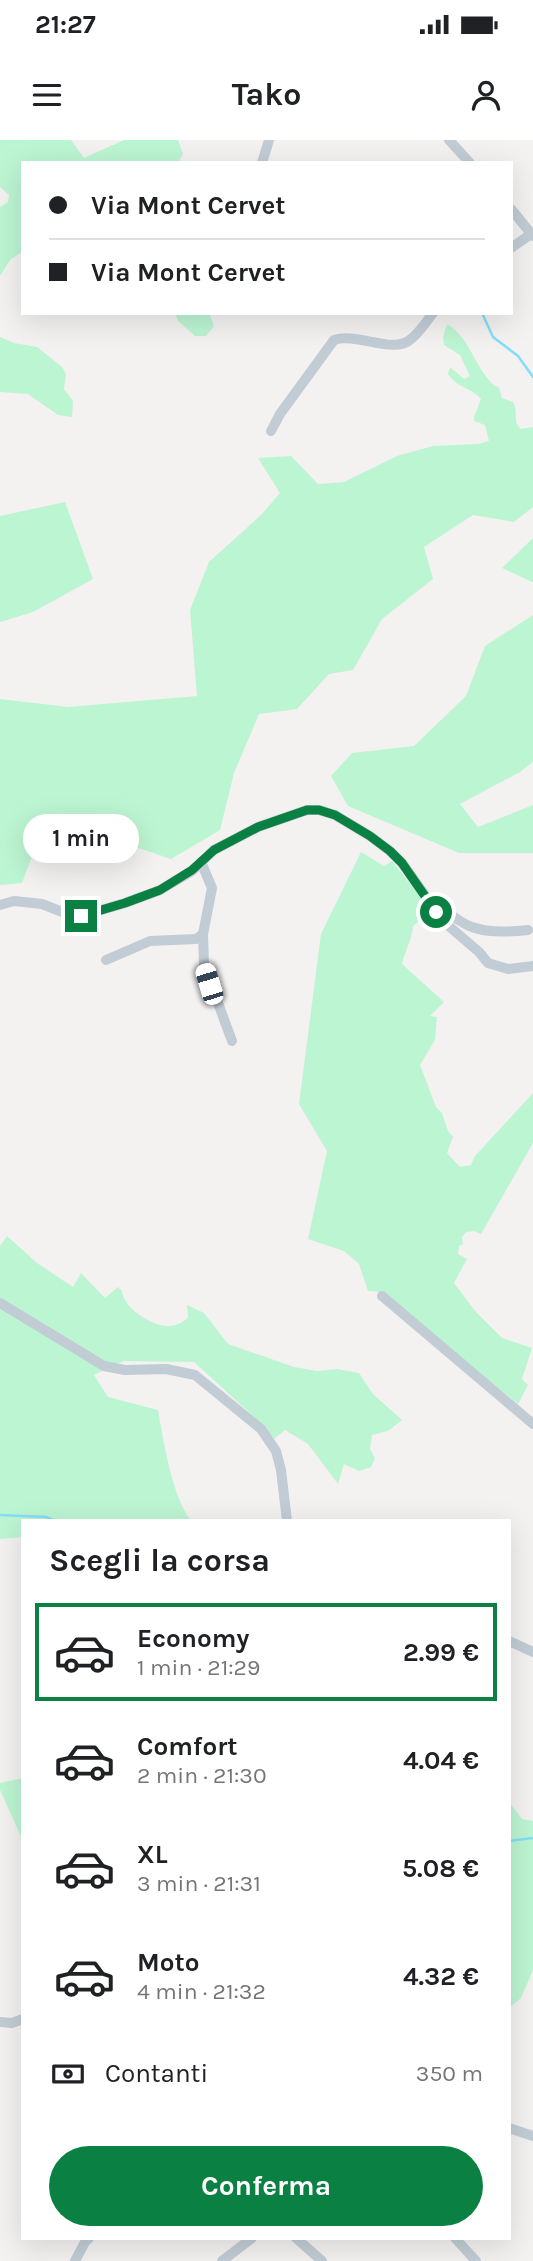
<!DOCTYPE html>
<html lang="it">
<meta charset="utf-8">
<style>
body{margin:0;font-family:Karla,sans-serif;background:#f6f6f6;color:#202124;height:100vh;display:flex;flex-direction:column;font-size:26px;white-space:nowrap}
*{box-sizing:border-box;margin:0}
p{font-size:23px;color:#757577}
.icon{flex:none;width:38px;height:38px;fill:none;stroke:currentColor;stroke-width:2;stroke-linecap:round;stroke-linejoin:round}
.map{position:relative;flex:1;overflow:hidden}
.drawer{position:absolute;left:21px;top:1379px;width:490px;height:721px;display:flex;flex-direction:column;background:#fff;border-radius:0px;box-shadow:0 7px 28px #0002}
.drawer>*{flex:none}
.banner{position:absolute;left:21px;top:21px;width:492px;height:154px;border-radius:0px;box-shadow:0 7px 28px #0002;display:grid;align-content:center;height:154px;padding:0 28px;background:#fff}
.end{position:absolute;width:32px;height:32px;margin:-16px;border:9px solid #0b8043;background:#fff;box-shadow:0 0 0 4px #fff}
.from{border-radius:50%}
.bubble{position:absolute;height:49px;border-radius:24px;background:#fff;box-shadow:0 7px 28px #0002;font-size:23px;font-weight:700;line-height:49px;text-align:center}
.car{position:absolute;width:21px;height:42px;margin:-21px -10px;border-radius:9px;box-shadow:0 0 5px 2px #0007;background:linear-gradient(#fff 24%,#345 0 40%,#fff 0 76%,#345 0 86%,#fff 0)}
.banner b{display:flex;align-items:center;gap:24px;height:66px;font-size:26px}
.banner b+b{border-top:2px solid #e0e0e0}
.banner i{width:18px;height:18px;background:#202124}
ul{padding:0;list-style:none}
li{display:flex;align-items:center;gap:21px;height:98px;margin:0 14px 10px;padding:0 14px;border:4px solid transparent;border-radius:0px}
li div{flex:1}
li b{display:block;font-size:26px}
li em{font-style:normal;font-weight:700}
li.selected{border-color:#0b8043}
li>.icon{width:63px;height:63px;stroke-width:1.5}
h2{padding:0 28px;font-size:32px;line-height:84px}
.pay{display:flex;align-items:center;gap:18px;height:77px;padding:0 28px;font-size:26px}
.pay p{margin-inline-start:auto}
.primary-button{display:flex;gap:14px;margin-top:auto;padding:14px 28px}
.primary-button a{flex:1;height:80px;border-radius:42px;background:#0b8043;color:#fff;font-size:28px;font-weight:700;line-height:80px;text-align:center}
.status{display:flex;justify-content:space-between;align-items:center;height:49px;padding:0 35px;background:#fff;direction:ltr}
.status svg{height:19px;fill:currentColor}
header{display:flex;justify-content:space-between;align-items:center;height:91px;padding:0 28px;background:#fff;font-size:32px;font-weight:700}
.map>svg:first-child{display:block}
</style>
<div class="status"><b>21:27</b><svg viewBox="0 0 49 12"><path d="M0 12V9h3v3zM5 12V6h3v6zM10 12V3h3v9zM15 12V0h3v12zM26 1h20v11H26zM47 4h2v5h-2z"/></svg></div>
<header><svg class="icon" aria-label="menu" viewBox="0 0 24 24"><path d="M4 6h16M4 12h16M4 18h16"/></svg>Tako<svg class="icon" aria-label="person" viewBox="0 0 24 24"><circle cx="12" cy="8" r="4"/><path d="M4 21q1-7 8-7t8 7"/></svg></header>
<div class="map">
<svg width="533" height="2121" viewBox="0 0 533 2121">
<rect width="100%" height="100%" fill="#f4f1f1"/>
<g fill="#bcf5d2">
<polygon points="0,0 71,0 84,18 124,0 178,0 183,14 178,23 23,23 23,111 10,120 0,136 0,67 8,62 9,55 0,47"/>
<polygon points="175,173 209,173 214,186 206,196 195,196 178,181"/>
<path d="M447 184C471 197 478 238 499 248L502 258 513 262C519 271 512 282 521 289L533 287V367L514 382 473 375 424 407 433 439 382 479 353 530 329 534 297 569 259 574 234 633 220 690 171 719 109 698 37 703 22 743 0 745V559L68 567 197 556 190 470 209 422 262 374 280 353 258 318 291 316 318 344 344 342 397 316 433 306 479 304 489 301 485 285 474 281V277L481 259C472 248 456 247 448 234L450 227 464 239 470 236 460 215 444 205 443 197Z"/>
<polygon points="0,197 14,203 37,207 62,227 66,234 64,249 73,261 72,277 58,275 28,254 0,252"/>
<polygon points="65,362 93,439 33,472 0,482 0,376"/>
<polygon points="533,398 533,442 532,442 502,428"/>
<polygon points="533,475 533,622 520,632 460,664 478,687 533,665 533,713 459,713 348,666 331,636 352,613 414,606 466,556 485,506"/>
<path d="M361 712 384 726 392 721 431 771 413 786C412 800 405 810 402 824L444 862 430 876 437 877 435 900 420 925 436 967 442 973 448 991 453 997 447 1013 460 1027 471 1025 475 1016 533 953V1003L481 1094 474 1091 466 1092 462 1097 463 1104 459 1106 458 1114 467 1119 454 1143 476 1172 502 1198 532 1208 522 1239 528 1245 518 1264 381 1152 368 1151 359 1124 344 1111 308 1099 327 1011 299 964 321 794Z"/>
<path d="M7 1096 37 1123 73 1147 81 1133 105 1158 118 1147 122 1151C123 1168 152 1186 168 1186 177 1186 181 1183 188 1178L187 1165 204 1173 228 1204 294 1227 317 1231 337 1229 359 1233 373 1254 402 1280 388 1291 372 1295 370 1309 375 1318 371 1327 359 1331 344 1324 338 1344 308 1304 285 1290 274 1299 252 1275 194 1222 124 1221 94 1235 108 1257 158 1270C163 1298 173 1362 192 1381H23V1397L0 1399V1106Z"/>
<polygon points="23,1638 23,1701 0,1650 0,1643"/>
<polygon points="509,1662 522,1679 533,1681 533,1830 521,1858 509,1868"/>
</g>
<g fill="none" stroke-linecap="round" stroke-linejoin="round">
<g stroke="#84def7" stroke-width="2.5">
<polyline points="482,173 493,197 518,216 533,237"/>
<polyline points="0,1375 46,1377 56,1381"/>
<polyline points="509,1701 533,1698"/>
</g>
<g stroke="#c1ccd4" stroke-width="10">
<polyline points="449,0 470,23"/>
<polyline points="262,23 269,0"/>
<polyline points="511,69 533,96"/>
<polyline points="511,108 531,94"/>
<path d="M271 291 280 274 334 200C357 192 394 215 411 199 420 192 426 182 433 173"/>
<polyline points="0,765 14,761 42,764 65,773 81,776 125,763 160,750 192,731 214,710 258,687 307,670 319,670 335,675 370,696 390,711 402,723 444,782 479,812 488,823 508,829 533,826"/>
<path d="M436 772C451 771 459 783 472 787 488 793 511 792 528 790"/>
<polyline points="203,794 204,825 232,901"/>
<polyline points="106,820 150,801 196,799 203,794 212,748 201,722"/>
<polyline points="382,1156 533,1284"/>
<polyline points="0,1163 104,1226 125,1230 166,1229 195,1235 261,1289 276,1311 281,1330 287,1381"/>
<polyline points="509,1501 533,1512"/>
<polyline points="0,1882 12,1883 23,1879"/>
<polyline points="509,1988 533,1996"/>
<polyline points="296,2098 322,2121"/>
<polyline points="455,2098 476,2121"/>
<polyline points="75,2121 85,2102 89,2098"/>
<polyline points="222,2121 252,2098"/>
</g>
</g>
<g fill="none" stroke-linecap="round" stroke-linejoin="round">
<polyline stroke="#0b8043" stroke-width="9" points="81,776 125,763 160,750 192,730 214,710 258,687 307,670 319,670 335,675 370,696 390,711 402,723 436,772"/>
</g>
</svg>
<i class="end from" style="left:436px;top:772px"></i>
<i class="end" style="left:81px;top:776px"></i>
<div class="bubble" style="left:23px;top:674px;width:116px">1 min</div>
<i class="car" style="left:209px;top:844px;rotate:343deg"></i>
<div class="banner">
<b><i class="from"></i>Via Mont Cervet</b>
<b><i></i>Via Mont Cervet</b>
</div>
<section class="drawer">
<h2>Scegli la corsa</h2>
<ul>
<li class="selected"><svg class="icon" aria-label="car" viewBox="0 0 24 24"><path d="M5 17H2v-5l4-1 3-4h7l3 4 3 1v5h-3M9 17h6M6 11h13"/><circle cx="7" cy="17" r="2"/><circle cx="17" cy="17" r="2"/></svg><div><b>Economy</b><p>1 min · 21:29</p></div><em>2.99 €</em></li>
<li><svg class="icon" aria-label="car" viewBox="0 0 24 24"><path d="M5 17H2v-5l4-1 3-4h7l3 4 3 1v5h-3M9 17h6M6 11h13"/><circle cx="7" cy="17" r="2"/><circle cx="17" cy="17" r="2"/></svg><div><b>Comfort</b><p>2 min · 21:30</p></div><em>4.04 €</em></li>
<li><svg class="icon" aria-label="car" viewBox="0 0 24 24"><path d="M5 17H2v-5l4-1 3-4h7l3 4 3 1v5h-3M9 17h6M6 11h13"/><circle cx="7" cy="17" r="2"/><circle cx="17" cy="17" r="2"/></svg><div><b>XL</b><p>3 min · 21:31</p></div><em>5.08 €</em></li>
<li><svg class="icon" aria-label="car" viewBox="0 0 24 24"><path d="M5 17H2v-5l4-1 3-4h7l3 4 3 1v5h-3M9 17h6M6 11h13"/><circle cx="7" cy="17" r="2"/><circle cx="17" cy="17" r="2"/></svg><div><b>Moto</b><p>4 min · 21:32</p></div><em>4.32 €</em></li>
</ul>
<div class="pay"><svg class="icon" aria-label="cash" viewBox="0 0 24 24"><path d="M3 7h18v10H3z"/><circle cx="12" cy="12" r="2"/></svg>Contanti<p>350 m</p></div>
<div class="primary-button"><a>Conferma</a></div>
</section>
</div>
